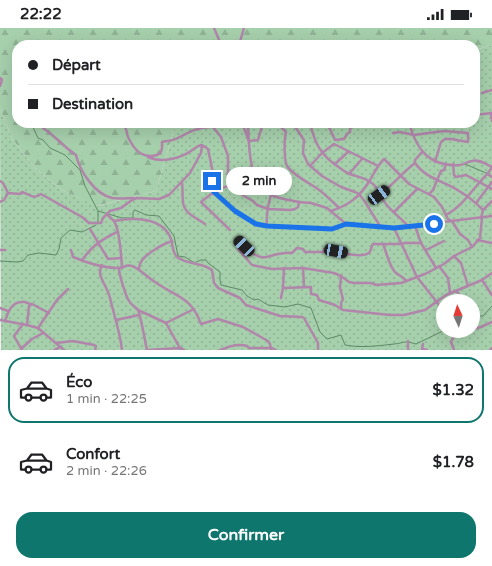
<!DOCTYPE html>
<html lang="fr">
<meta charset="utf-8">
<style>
body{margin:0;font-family:"Varela Round",sans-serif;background:#f6f6f6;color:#202124;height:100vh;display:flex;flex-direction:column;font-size:15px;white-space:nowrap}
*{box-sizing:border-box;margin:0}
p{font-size:13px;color:#757577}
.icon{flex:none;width:22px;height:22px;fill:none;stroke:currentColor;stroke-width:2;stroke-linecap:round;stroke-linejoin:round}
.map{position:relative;height:322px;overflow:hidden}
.details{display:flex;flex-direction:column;background:#fff;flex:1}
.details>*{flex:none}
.banner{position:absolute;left:12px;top:12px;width:468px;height:88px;border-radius:16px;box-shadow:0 4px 16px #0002;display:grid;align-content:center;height:88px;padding:0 16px;background:#fff}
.needle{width:26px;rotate:356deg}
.fabs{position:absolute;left:436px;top:266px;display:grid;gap:8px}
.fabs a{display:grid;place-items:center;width:44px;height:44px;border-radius:50%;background:#fff;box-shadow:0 4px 16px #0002;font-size:20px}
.end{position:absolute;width:18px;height:18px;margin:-9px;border:5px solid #1a73e8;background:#fff;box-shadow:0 0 0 2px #fff}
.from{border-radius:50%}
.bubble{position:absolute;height:28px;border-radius:14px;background:#fff;box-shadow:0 4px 16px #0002;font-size:13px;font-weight:800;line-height:28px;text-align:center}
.car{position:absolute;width:12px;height:24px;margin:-12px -6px;border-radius:5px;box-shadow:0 0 3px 1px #0007;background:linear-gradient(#222 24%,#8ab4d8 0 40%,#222 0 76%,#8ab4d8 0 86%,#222 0)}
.banner b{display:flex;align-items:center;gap:14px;height:38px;font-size:15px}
.banner b+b{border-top:1px solid #e0e0e0}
.banner i{width:10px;height:10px;background:#202124}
ul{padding:7px 0 0;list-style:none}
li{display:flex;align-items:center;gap:12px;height:66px;margin:0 8px 6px;padding:0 8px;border:2px solid transparent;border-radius:16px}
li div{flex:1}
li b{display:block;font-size:15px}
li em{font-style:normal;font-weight:800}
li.active{border-color:#0f766e}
li>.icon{width:36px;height:36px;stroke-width:1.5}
.action{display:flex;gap:8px;margin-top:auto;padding:8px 16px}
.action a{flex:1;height:46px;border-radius:16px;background:#0f766e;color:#fff;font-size:16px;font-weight:800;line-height:46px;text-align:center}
.status{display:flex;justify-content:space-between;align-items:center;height:28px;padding:0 20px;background:#fff;direction:ltr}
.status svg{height:11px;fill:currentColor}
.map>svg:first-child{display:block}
</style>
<div class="status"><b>22:22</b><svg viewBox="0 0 49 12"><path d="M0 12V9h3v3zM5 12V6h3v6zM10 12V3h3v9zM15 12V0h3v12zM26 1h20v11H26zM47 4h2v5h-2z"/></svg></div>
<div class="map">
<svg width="492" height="322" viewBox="0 0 492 322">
<defs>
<pattern id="forest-firs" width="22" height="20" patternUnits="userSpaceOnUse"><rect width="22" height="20" fill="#a6cfac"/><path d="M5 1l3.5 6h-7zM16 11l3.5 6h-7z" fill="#8fb294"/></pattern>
<pattern id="park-dots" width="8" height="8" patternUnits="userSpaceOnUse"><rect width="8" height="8" fill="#a6cfac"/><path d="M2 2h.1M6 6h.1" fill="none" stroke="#8fb294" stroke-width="1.8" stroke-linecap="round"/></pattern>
</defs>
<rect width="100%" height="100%" fill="#fdebf9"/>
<polygon fill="url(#forest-firs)" points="0,0 492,0 492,17 475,22 475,17 17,17 17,95 176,95 156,163 96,178 62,162 35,140 13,112 0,81"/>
<path fill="url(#park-dots)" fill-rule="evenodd" d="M492 0V322H1L0 81 13 112 35 140 62 162 97 178 156 163 176 95H475V22L492 17ZM443 273H473V303H443Z"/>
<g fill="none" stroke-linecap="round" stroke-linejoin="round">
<g stroke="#5e8b67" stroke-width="1">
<polyline points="31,95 38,110 43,112 50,120 65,127 80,142 85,158 98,183 98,194"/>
<polyline points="465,136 486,145"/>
<polyline points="98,183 122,190 133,190 133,184 135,182 146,187 159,188 174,208 178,228 185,229 193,234"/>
<polyline points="0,233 17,234 23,233 28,227 39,225 56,227 59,221 61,210 70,202 82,204 96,197"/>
<path d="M196 234 201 232H206L208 235 220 244V252L221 257 242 262 247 268 254 272 258 271 268 277 285 279 298 276 311 280 320 304 327 311 341 307 345 317C361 320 377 318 394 316 405 315 403 312 416 316L443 303"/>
<polyline points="473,288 477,288"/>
<polyline points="480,288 483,288 492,278"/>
</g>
<g stroke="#b285ab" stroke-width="2.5">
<polyline points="214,0 220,14 223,17"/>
<polyline points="239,17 244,0"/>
<polyline points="0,50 2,52 0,58"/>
<polyline points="482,65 492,62"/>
<polyline points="491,85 492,93"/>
<polyline points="475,87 492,85"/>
<path d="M42 95 43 100C55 108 64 119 76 127 80 144 95 166 112 170 119 171 128 170 134 170"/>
<path d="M121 95C129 101 125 104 129 111 135 123 143 131 157 127 163 125 162 119 162 114 167 113 173 113 178 110 189 104 200 98 213 99L221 109 228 128V150L239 165 253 173 257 177 268 181 290 182 295 181 298 179 299 174 311 175 327 180 346 196 394 200 492 188"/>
<polyline points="242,95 249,113 258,112 263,95"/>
<path d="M248 95C249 118 248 155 271 167 280 171 289 172 299 174"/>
<polyline points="279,95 281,99 292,98 296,100 304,112 303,125 308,136 322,148 341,159 355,164 359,166 365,174 380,198"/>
<path d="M310 95C315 116 321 128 340 140 343 142 346 145 350 146 358 149 366 150 373 156 378 160 381 170 386 176 392 184 401 190 408 198"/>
<polyline points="325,95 330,101 335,112 344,111 347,106 350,104 350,101 353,98 374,96 374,95"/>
<path d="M409 95C417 123 430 139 460 137 464 137 468 133 472 133 479 131 486 136 492 139"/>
<path d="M281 99 286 104C284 111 284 133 287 138 292 146 307 154 315 159 324 165 331 172 339 180"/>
<polyline points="393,105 400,104 414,107 444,103 468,105 468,114 451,111 445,111 441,114 435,134"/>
<path d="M148 129C161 135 179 131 191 123 194 121 197 118 201 117"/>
<polyline points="415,135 415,132 422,124"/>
<polyline points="335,136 349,123"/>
<polyline points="453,136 454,147 456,149 466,147 492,161"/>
<polyline points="310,138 322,125 334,116 378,138"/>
<polyline points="349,146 362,131"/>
<polyline points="487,146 492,149"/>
<path d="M0 153 3 155 8 165 20 166 22 164C31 167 33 172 41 166L82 189 89 195H101L103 190 110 183 121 180 132 172 137 170 159 171 169 167 190 145 201 125 202 117 208 121 212 140 211 157 214 164 235 183 256 196 267 198 332 201 346 196"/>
<path d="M182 155C183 161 182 167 183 174 184 186 197 190 205 196"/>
<polyline points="429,166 433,162 441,143 444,142 446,136"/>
<path d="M379 167C392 158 402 145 415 135 426 151 444 153 459 163 468 168 476 175 483 182"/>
<polyline points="0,174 4,172 8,165"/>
<polyline points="476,175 492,154"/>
<path d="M331 183C349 177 360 169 370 152 374 145 378 137 384 131L409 156 434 169 442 179 448 191 452 193 460 206 468 212 472 219"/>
<polyline points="394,184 417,161"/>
<path d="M107 186C109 189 112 191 114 193 120 202 121 227 122 239"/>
<path d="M446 187C461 179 469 166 480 154 484 149 489 145 492 139"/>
<polyline points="481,190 483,182 492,173"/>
<path d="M114 193C133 189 163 189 171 211 173 217 172 224 177 229 187 237 202 234 212 242L214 255 218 260 240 270 246 277 280 288 302 289 304 290 318 315V322"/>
<path d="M267 198C266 188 268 177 271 167"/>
<polyline points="415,198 421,215 436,240"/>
<polyline points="394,200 417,249 443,282"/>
<polyline points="90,201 108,231 121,230"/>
<path d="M230 202 201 174 211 166H216C219 161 227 157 232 158"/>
<path d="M237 210C245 218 254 231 266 229 275 227 282 224 292 225L297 220 303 221 305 224H324V221C335 223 360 231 369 225 371 223 371 219 373 216H401L405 215H421"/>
<polyline points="477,212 492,215"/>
<path d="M383 216C387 225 389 239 396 245 400 248 404 249 406 253"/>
<polyline points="238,221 252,237 272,241 303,240 334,245 341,248 349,254 354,255 371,255 376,257 401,255 425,246 444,236 454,228 472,219 480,210 482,190"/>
<polyline points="0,222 5,222"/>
<path d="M71 222 73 229C85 234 104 240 118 240 122 241 126 236 132 238 139 240 148 250 155 254 176 269 191 268 201 296L218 291 243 299 268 313 270 316 271 322"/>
<polyline points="426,222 444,213"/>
<polyline points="454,228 461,235 468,258"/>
<path d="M82 232C94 216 100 213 117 204"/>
<path d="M102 237C100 240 100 242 100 246 102 254 108 261 110 270 114 287 120 304 122 322"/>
<polyline points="439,238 448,250 450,265"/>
<polyline points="303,240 304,259"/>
<path d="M119 241C119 246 126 269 129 273 131 277 136 279 138 282 141 289 145 313 147 322"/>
<path d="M139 242C139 240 139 238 140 236 143 227 163 216 172 213"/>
<polyline points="341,248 340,260 343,271 341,275 341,281"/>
<polyline points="482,252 492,267"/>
<polyline points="283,260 311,259 311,266 317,267 319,272 335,277 343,282 390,287 404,287 425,282 446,267 482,252 492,245"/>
<polyline points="457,264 465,273"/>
<polyline points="281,270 283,260 284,240"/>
<polyline points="0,280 8,283"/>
<polyline points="138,282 166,295 181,322"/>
<polyline points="473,282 479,288"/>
<polyline points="0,292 27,297 38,300 64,322"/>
<polyline points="116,292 139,287"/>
<path d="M5 293C8 285 11 274 22 274 25 273 28 276 31 276"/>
<polyline points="166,295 194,281"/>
<polyline points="27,297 29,278 32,276 49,285"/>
<polyline points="38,300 57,272 68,261"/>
<polyline points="473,301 481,299 492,294"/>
<polyline points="408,313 408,322"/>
<polyline points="56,315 73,313 94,317 96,318 95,322"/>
<polyline points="423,316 422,321 427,322"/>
<polyline points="21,321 32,311 43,305"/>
<polyline points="22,322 14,308 23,296"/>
<polyline points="54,322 60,319"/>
<polyline points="147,322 181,320 184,322"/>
<path d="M220 322C229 319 237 315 247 318L249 320H272L276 322"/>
<polyline points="454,322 451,314 453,310 467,303"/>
<polyline points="490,322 492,320"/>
</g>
</g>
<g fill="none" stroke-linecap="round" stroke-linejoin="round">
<polyline stroke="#1a73e8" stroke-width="5" points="212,153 211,157 214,164 235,183 256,196 267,198 332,201 346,196 394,200 434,196"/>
</g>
</svg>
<div class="fabs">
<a><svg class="needle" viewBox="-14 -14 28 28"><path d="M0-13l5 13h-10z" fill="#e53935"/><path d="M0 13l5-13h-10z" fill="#757577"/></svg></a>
</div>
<i class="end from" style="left:434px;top:196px"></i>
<i class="end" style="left:212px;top:153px"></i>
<div class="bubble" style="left:226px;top:139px;width:66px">2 min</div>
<i class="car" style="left:379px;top:167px;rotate:54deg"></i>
<i class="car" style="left:244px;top:218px;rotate:314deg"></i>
<i class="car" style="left:336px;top:223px;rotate:101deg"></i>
<div class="banner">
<b><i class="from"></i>Départ</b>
<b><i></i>Destination</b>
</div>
</div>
<section class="details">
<ul>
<li class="active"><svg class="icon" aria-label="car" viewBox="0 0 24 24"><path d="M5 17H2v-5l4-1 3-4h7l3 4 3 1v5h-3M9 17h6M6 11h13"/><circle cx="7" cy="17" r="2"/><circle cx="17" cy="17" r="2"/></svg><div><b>Éco</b><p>1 min · 22:25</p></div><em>$1.32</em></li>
<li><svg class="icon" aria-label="car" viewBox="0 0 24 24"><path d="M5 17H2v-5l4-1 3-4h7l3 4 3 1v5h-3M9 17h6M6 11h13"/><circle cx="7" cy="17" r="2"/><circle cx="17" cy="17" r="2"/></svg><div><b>Confort</b><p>2 min · 22:26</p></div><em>$1.78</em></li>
</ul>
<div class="action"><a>Confirmer</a></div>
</section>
